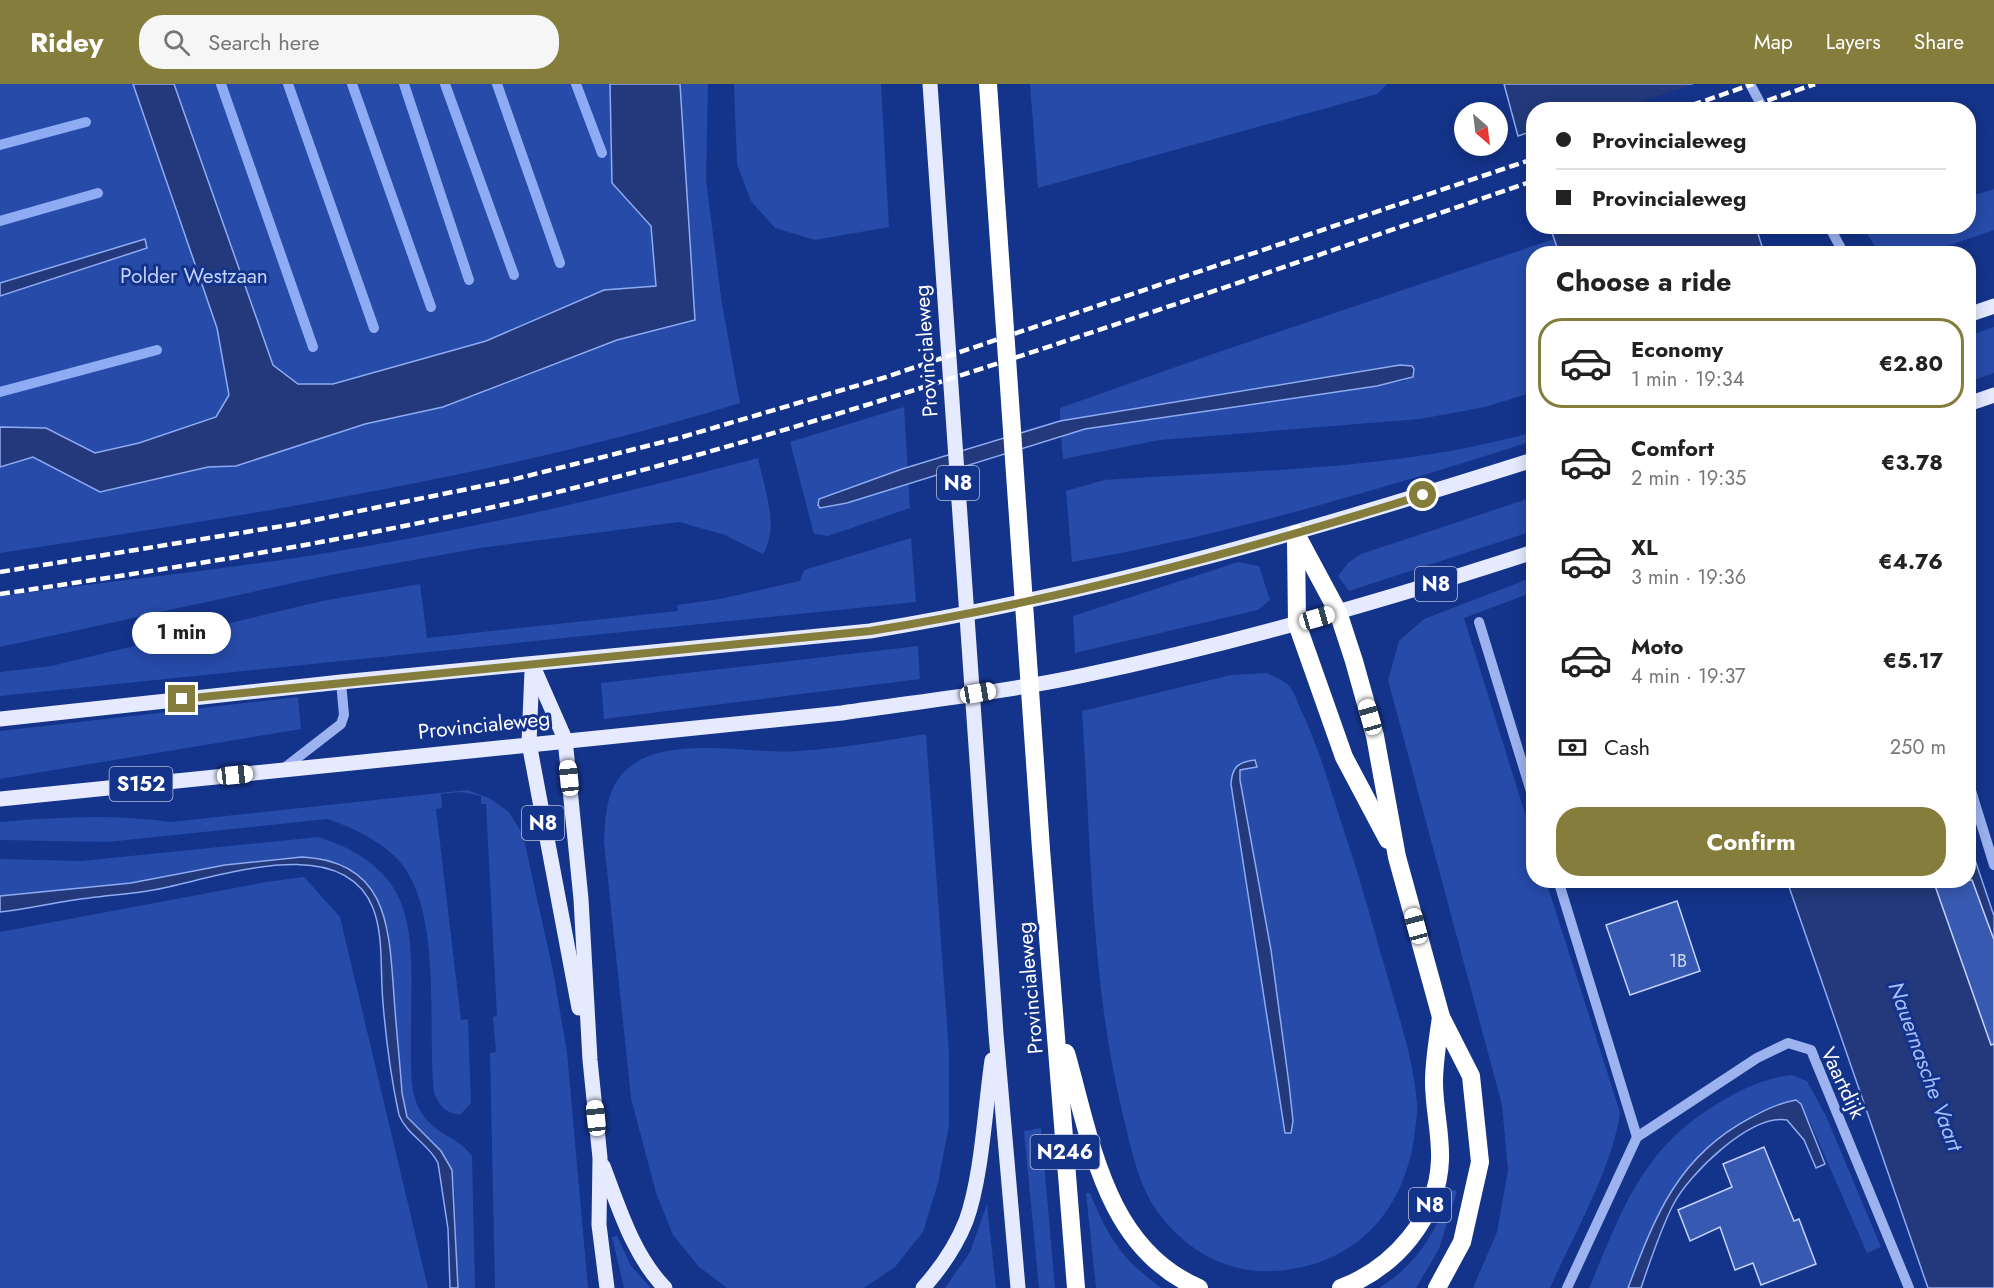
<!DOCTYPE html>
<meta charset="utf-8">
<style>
body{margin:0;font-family:Jost,sans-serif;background:#f6f6f6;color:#222;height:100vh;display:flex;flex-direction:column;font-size:22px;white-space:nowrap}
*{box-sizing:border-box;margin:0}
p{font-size:20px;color:#767676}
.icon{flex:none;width:33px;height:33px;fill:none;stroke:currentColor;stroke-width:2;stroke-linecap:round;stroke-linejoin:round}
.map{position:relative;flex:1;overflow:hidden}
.drawer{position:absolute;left:1526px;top:162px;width:450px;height:642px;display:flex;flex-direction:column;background:#fff;border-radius:24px;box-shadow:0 3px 15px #0003}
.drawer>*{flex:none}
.guide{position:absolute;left:1526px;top:18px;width:450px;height:132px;border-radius:24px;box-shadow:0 3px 15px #0003;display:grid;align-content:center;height:132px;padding:0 30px;background:#fff}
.needle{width:39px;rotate:152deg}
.fabs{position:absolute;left:1454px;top:18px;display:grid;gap:12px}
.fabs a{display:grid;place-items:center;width:54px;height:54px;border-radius:50%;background:#fff;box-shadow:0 3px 15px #0003;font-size:30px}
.end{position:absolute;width:27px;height:27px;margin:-14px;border:8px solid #857d3c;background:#fff;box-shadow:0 0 0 3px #fff}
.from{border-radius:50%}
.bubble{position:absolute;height:42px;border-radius:21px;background:#fff;box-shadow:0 3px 15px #0003;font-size:20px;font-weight:700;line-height:42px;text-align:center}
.car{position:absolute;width:18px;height:36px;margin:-18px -9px;border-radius:8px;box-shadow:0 0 4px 2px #0007;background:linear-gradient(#fff 24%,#345 0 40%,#fff 0 76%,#345 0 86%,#fff 0)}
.guide b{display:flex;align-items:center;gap:21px;height:57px;font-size:22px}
.guide b+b{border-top:2px solid #e0e0e0}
.guide i{width:15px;height:15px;background:#222}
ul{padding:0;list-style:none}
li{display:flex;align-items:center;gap:18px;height:90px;margin:0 12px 9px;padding:0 18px;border:3px solid transparent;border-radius:24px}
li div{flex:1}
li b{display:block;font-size:22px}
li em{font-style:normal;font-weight:700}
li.selected{border-color:#857d3c}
li>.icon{width:54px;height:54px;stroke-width:1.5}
h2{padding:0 30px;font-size:27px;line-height:72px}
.pay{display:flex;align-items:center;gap:15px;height:66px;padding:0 30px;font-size:22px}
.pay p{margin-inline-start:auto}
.primary-button{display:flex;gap:12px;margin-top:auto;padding:12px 30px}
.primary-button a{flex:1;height:69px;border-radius:24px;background:#857d3c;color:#fff;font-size:24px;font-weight:700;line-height:69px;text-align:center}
header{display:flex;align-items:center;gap:36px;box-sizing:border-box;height:84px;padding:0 30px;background:#857d3c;color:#fff}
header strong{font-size:28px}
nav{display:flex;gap:33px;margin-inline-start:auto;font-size:21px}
.search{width:420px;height:54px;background:#f6f6f6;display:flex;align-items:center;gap:15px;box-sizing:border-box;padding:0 21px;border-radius:24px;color:#767676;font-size:22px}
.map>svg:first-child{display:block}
</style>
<header>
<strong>Ridey</strong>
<div class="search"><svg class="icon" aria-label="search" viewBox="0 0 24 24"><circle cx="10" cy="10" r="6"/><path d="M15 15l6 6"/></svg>Search here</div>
<nav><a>Map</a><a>Layers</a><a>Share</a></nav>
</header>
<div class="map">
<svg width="1994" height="1204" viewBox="0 0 1994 1204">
<rect width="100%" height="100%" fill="#14338a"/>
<g fill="#264ba9" fill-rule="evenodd">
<path d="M0 0H669L695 236 680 0H708L706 96 722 220 740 319C499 393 249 431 0 469ZM533 288 443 323 379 337Z"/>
<polygon points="734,0 881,0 889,143 815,156 775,144 751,117 737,80"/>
<polygon points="1030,0 1387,0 1377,10 1038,104"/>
<polygon points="1994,105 1994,146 1927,169 1879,169 1864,145 1873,142 1968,142 1968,113"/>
<polygon points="1554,155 1559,169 1533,170 1533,308 1485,323 1420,335 1160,356 1063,375 1061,353 1064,350 1085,345 1405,297 1400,281 1060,337 1060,324 1204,273"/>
<polygon points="1994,243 1994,289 1968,298 1968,252"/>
<polygon points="904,323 910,424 828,452 814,450 790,358"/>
<path d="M1533 348V357C1381 405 1229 451 1072 478L1066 407 1104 396C1248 386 1394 387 1533 348Z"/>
<path d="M758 374C764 404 780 442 763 470L725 451 679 438 480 464 330 491 0 563V512C96 499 192 489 288 475 447 451 603 415 758 374Z"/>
<polygon points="1533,413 1533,447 1349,507 1338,492 1348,479 1361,470"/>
<polygon points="911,454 916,518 0,612 0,588 51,582 322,517 420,500 427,554 678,527 677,521 720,515 800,497 804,486"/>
<polygon points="1238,478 1259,482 1270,516 1258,526 1075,569 1073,532"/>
<path d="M1533 493V508L1464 534 1533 755V796L1546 797 1620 1028C1614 1081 1572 1154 1550 1204H1473L1497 1148 1508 1086 1502 1021 1388 596 1399 557 1424 535Z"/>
<polygon points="918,562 920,595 604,635 601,599"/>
<path d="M1267 589C1274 593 1285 597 1290 603 1294 608 1297 616 1299 622 1319 662 1331 708 1345 750 1362 800 1375 850 1390 901 1401 940 1414 979 1417 1020 1418 1031 1415 1043 1414 1054 1403 1130 1353 1182 1275 1187 1221 1190 1179 1162 1151 1118 1136 1092 1129 1056 1122 1027 1091 898 1091 759 1082 627L1231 591Z"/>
<polygon points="298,613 301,645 0,695 0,647"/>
<path d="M926 650 949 968V1041L938 1099 923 1148 895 1183 864 1204H727L699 1183 673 1151 656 1109 631 1014 604 758C606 732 605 706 626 686 666 649 749 671 799 667 841 664 884 657 926 650Z"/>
<path d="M467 706 489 714 509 728 523 751 553 887 567 968 588 1204H495L490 969 496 968 493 933 497 932 486 720H481V712L461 708 441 710 442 724 436 725 461 936 468 935 471 1019 460 1031C445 1029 440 1022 434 1009 427 944 442 837 404 783 389 761 351 742 327 735L108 758 0 756V738C58 733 114 730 171 738Z"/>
<path d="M319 753C428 789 410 860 411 955 411 974 410 997 415 1015 427 1051 456 1049 472 1072L475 1204H458L454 1098 441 1067 407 1033 402 1009 388 845 372 807 361 795 338 780 315 773 284 774 225 781 131 799 0 812V775L81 777Z"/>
<polygon points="304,793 340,833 428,1204 0,1204 0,848 266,798"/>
<path d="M1792 991 1807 997 1826 1032 1881 1163 1867 1169 1810 1038 1796 1016C1696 1040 1661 1115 1628 1204H1589C1626 1119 1641 1063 1727 1014 1746 1003 1769 993 1792 991Z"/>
<polygon points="1041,1044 1055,1204 1039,1204 1024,1047"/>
<path d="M1452 1106 1457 1107 1439 1165 1416 1204H1379C1419 1179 1435 1148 1452 1106Z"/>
<path d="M1086 1109H1090C1109 1155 1121 1174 1161 1204H1096Z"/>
<polygon points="987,1120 996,1204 945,1204 970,1168"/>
<polygon points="617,1152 631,1182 651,1204 624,1204 612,1153"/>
</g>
<g fill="#23397b" stroke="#8eabf3" stroke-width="1.5">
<polygon points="133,0 174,0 273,281 298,300 333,300 486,257 604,206 656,202 651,142 612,99 610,0 680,0 695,236 617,256 443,323 365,340 236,382 208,383 100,408 33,373 0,383 0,343 46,344 95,369 139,359 216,333 229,311 217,244"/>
<polygon points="1504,0 1705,0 1710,25 1533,26 1533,47 1518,52"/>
<polygon points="1550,143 1756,143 1764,169 1559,169"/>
<polygon points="145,155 147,164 0,212 0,199"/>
<polygon points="1400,281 1412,282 1414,285 1413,293 1377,302 1085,345 847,419 820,424 818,421 819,415 902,385 1060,337"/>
<path d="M1255 676 1257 683 1240 686V696L1271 866 1289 1000 1293 1037 1291 1049H1285L1231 700C1232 683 1238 678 1255 676Z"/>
<polygon points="1968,755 1994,832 1994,1204 1928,1204 1787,797 1968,796"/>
<path d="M302 773C389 777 389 845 394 912 396 945 400 977 402 1009L407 1033 441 1067 452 1086 458 1204H450L448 1145 438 1079C429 1060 407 1051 399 1031 391 994 386 956 383 919 380 889 384 852 373 824 341 745 212 796 153 806 132 810 110 811 89 814 59 817 30 825 0 828V812L131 799 225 781Z"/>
<path d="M1796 1016 1801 1020 1825 1080 1816 1084 1804 1056 1787 1036C1750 1030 1689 1090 1673 1121 1660 1147 1650 1177 1641 1204H1628C1655 1132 1678 1072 1750 1034 1765 1026 1779 1019 1796 1016Z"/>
</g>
<polygon fill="#14338a" points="1694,0 1708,0 1713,26 1619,25"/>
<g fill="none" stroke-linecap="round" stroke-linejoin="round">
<g stroke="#8eabf3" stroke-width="10">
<polyline points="221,0 313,263"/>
<polyline points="288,0 374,244"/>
<polyline points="352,0 431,223"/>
<polyline points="404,0 469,196"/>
<polyline points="445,0 514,191"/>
<polyline points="497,0 560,179"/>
<polyline points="576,0 602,69"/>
<polyline points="0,61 86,38"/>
<polyline points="0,137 98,109"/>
<polyline points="0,308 157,266"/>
</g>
</g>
<g fill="#3859b2" stroke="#c2d2fb" stroke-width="1.5">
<polygon points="1933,796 1972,796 1994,856 1994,960 1991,961"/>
<polygon points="1677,817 1700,887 1630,911 1606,841"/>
<polygon points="1764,1063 1794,1137 1799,1135 1816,1180 1761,1201 1753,1179 1735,1186 1720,1143 1690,1157 1678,1126 1732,1103 1723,1080"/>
</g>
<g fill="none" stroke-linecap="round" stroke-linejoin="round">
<g stroke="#9cb3f0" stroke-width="10">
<polyline points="1750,0 1764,26"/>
<polyline points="1829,142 1844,170"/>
<polyline points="1479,538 1533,714"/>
<polyline points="283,685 341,640 344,631 341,598"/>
<polyline points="1968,697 1994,781"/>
<polyline points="1558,796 1637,1053"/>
<polyline points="1567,1204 1637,1053 1757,974 1788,959 1811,966 1909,1204"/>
</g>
<g stroke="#e5eaff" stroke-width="15">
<polyline points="930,0 996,950 1018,1204"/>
<polyline points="1968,231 1994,222"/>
<polyline points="1968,320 1994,311"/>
<polyline points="532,580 565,655 581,815 590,976 600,1074 599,1141 607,1204"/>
<polyline points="532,586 529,659 579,924"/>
<path d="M0 635 341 598 870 547C1096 510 1315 445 1533 376"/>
<path d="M0 715 842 629C923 617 1005 608 1085 591 1237 559 1386 516 1533 468"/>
<path d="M603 1082C619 1124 633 1171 665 1204"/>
<path d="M923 1204C941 1184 956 1162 966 1137 982 1093 985 1024 992 976"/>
</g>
<g stroke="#fff" stroke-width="18">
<polyline points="988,0 1041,765 1076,1204"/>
<polyline points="1296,450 1338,528 1354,577 1375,652 1397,773 1441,933 1471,992 1480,1078 1462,1158 1437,1204"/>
<polyline points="1296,455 1297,540 1344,673 1388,756"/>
<path d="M1066 969C1091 1056 1105 1164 1199 1204"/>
<path d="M1341 1204C1394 1184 1438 1134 1440 1076 1441 1050 1434 1024 1434 998 1434 977 1438 955 1441 933"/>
</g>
<g stroke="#fff" stroke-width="4.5" stroke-dasharray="10 4.5" stroke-linecap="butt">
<polyline points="1678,26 1753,0"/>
<polyline points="1740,26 1815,0"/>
<polyline points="0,488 295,440 507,397 679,354 883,294 1533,75"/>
<path d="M0 510C210 479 422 445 628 390 934 308 1233 200 1533 97"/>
</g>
</g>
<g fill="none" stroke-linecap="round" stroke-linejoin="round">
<path stroke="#857d3c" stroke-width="8" d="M182 615 870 547C1057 517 1242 468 1423 411"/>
</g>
<g text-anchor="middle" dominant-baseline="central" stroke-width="6" stroke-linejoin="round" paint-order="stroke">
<g font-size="18" fill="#cdd6ec">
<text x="1678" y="877">1B</text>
</g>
<g fill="#14338a" stroke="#b8c2dc" stroke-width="1.5">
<rect x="937" y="382" width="42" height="34" rx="4.5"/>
<rect x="1415" y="483" width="42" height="34" rx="4.5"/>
<rect x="109.5" y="683" width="63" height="34" rx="4.5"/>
<rect x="522" y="722" width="42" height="34" rx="4.5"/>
<rect x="1030.5" y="1051" width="69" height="34" rx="4.5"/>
<rect x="1409" y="1104" width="42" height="34" rx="4.5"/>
</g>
<g font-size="20" font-weight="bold" fill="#fff">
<text x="958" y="399">N8</text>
<text x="1436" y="500">N8</text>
<text x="141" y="700">S152</text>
<text x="543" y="739">N8</text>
<text x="1065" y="1068">N246</text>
<text x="1430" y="1121">N8</text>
</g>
<g font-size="21" fill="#c2d2fb" stroke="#14338a">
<text x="194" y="192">Polder Westzaan</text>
</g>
<g font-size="21" fill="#fff" stroke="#14338a">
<text transform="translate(926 267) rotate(-94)">Provincialeweg</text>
<text transform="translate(484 641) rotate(-6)">Provincialeweg</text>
<text transform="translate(1030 904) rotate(-95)">Provincialeweg</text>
<text transform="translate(1843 999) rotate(65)">Vaartdijk</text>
</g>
<g font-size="22" font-style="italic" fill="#a8bef7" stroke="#14338a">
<text transform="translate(1926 982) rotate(70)">Nauernasche Vaart</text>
</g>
</g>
</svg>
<div class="fabs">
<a><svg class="needle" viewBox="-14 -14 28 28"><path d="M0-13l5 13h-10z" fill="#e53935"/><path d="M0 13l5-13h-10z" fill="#767676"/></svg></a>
</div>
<i class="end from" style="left:1423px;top:411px"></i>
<i class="end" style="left:182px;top:615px"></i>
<div class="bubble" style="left:132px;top:528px;width:99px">1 min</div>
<i class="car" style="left:1317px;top:534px;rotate:74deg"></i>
<i class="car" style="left:978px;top:609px;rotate:80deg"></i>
<i class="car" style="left:1370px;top:633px;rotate:344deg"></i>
<i class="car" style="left:235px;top:691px;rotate:84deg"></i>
<i class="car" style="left:569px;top:694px;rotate:354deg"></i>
<i class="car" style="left:1416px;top:842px;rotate:345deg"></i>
<i class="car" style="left:596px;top:1034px;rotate:354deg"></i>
<div class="guide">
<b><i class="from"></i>Provincialeweg</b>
<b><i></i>Provincialeweg</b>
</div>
<section class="drawer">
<h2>Choose a ride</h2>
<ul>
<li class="selected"><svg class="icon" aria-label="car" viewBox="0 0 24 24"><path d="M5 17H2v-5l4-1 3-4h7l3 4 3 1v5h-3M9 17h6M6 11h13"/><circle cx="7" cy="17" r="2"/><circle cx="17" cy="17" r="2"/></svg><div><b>Economy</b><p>1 min · 19:34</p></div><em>€2.80</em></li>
<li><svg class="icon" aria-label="car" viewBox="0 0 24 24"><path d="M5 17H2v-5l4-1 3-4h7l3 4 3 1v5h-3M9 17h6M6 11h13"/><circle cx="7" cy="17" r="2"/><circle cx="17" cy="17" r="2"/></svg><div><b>Comfort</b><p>2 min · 19:35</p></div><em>€3.78</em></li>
<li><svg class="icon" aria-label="car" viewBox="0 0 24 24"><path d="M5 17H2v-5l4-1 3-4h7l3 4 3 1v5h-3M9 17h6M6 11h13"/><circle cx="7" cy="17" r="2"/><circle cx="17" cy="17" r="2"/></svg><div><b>XL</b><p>3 min · 19:36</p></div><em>€4.76</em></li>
<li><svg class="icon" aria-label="car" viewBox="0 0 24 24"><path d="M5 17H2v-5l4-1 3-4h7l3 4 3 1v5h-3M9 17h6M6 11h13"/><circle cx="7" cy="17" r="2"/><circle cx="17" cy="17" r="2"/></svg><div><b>Moto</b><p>4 min · 19:37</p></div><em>€5.17</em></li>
</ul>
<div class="pay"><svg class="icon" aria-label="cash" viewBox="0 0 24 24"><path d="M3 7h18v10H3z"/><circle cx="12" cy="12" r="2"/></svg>Cash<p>250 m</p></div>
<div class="primary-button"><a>Confirm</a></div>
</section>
</div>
